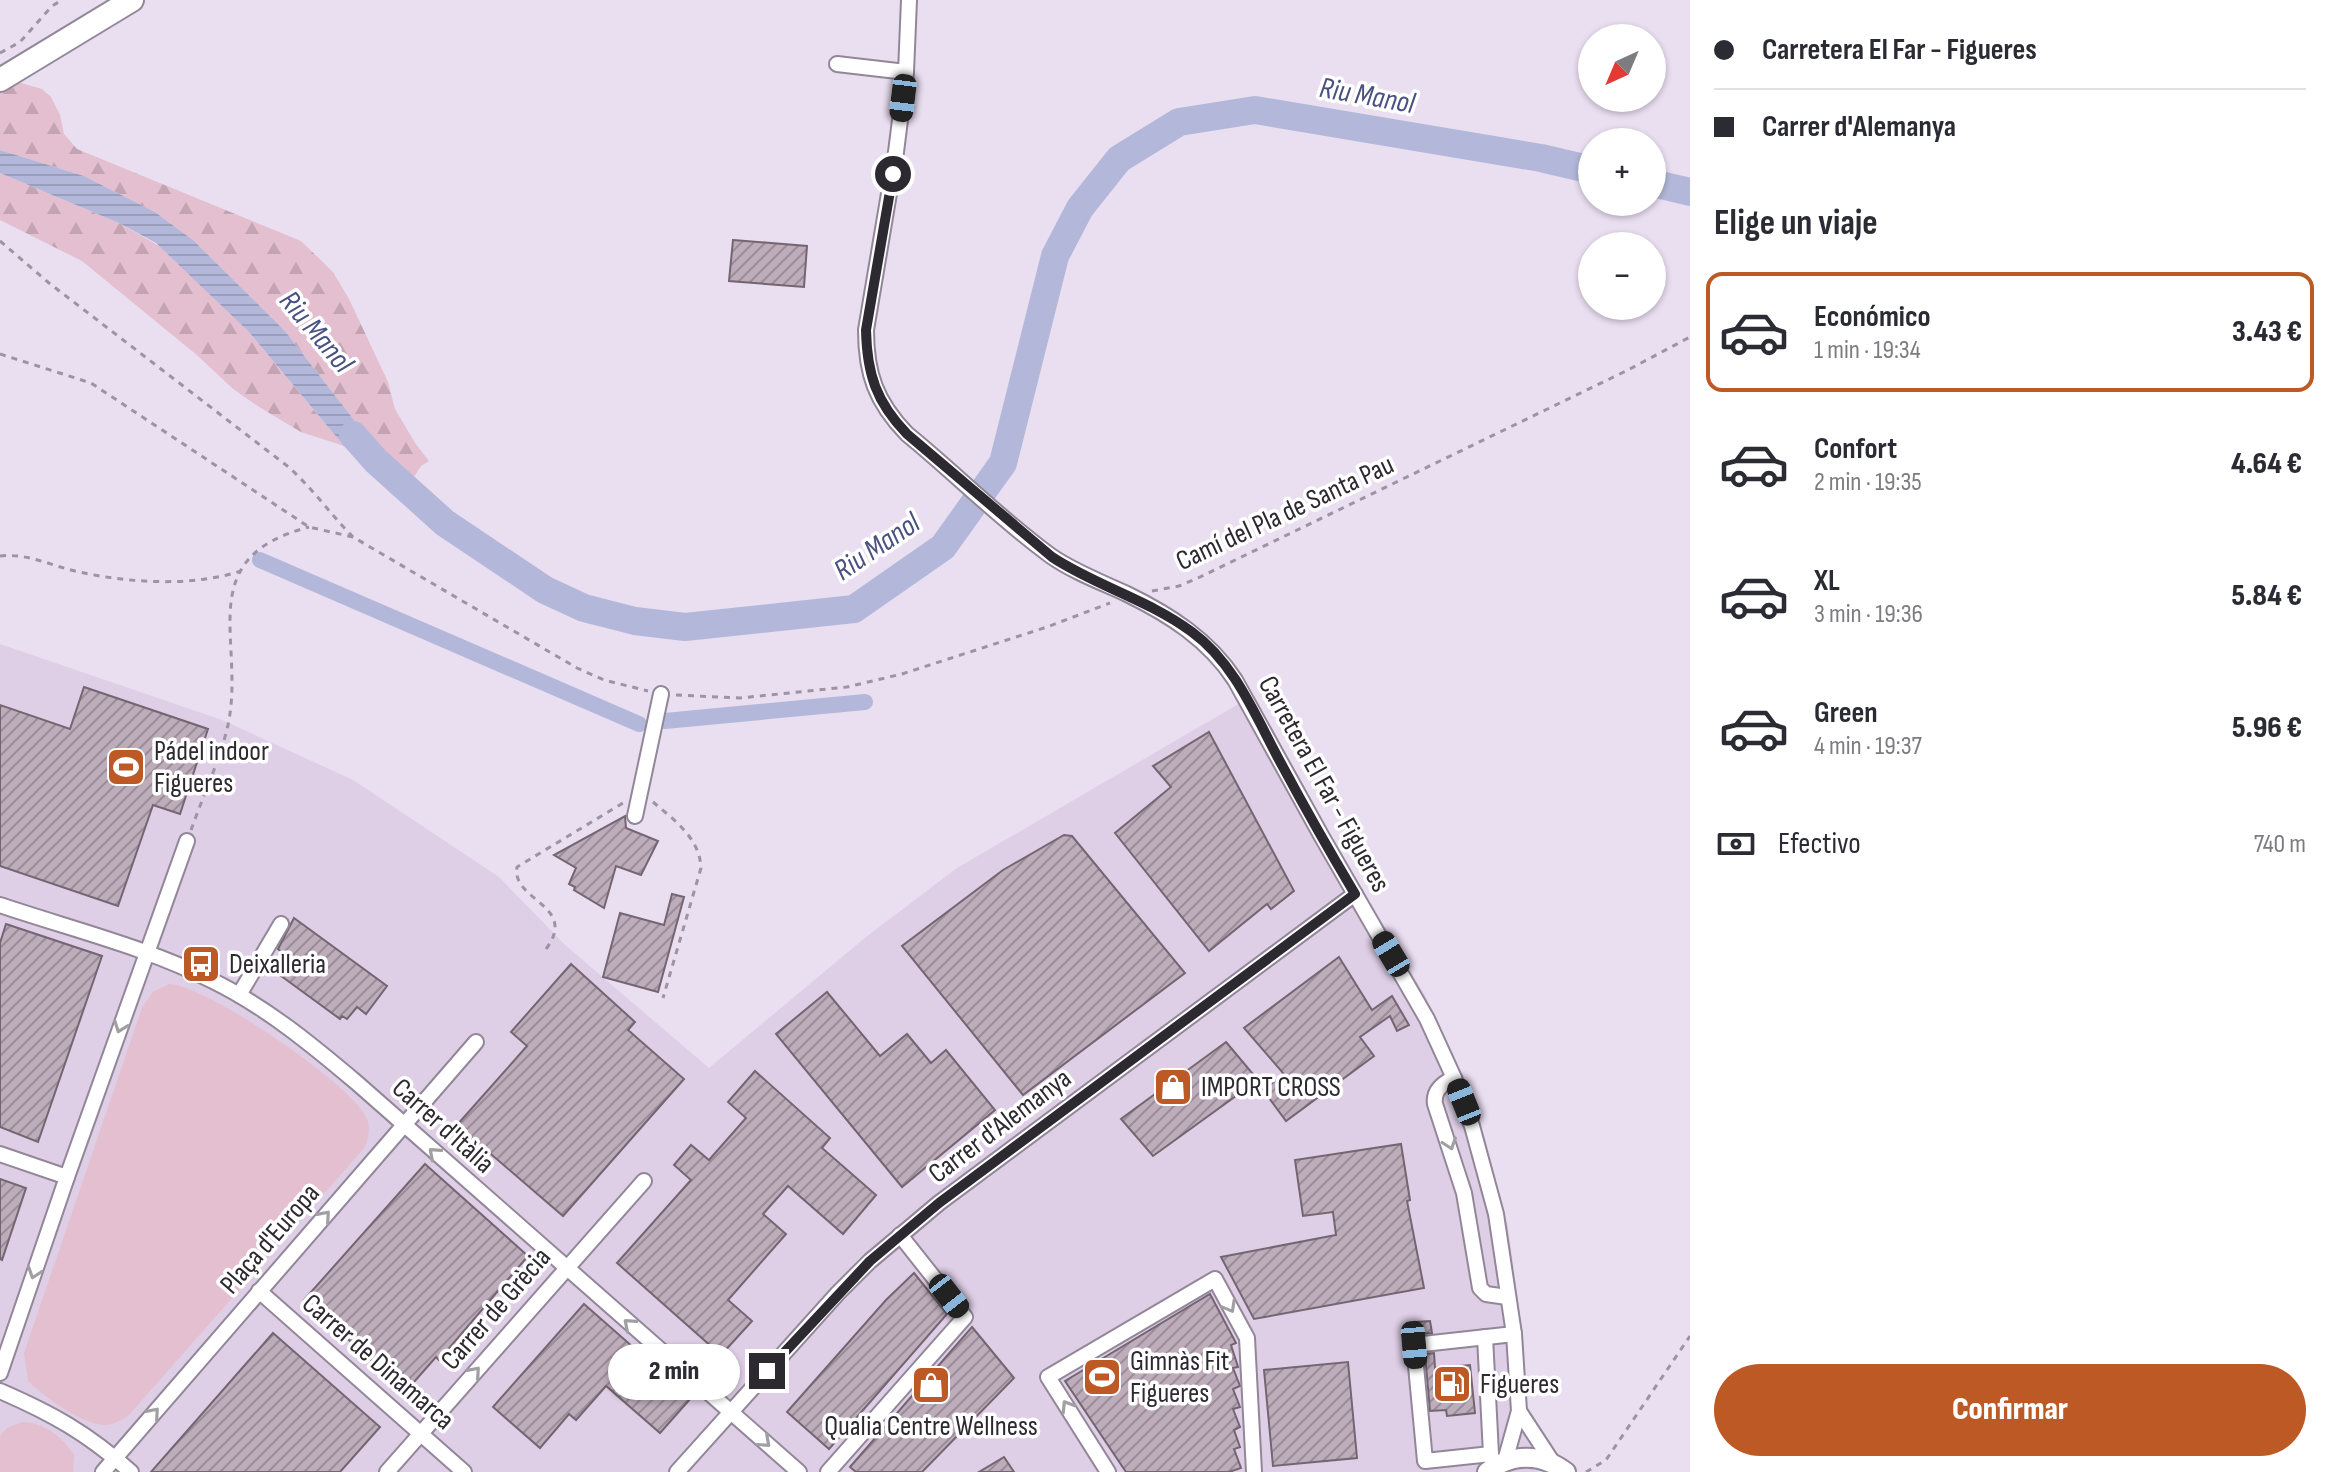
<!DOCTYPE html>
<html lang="es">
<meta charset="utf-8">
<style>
body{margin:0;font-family:"Sofia Sans Condensed",sans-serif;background:#f7f7f7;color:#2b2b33;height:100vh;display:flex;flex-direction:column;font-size:30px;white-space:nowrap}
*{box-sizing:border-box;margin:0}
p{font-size:26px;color:#7c7c81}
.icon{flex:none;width:44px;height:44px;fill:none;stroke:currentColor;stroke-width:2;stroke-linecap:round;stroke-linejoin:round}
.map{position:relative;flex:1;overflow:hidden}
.details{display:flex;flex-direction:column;background:#fff;width:640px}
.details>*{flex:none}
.hud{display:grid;align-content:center;height:176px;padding:0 24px;background:#fff}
.needle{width:52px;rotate:224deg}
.fabs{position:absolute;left:1578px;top:24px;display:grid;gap:16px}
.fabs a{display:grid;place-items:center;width:88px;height:88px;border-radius:50%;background:#fff;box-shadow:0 2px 6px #0004;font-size:40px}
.end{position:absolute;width:36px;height:36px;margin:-18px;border:10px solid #2d2930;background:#fff;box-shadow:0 0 0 4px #fff}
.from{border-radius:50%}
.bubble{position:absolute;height:56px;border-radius:28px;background:#fff;box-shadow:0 2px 6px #0004;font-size:26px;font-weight:800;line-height:56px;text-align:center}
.car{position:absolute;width:24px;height:48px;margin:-24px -12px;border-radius:10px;box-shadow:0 0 6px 2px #0007;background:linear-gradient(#222 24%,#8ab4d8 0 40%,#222 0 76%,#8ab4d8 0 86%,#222 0)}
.hud b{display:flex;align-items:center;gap:28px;height:76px;font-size:30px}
.hud b+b{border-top:2px solid #e1e1e2}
.hud i{width:20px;height:20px;background:#2b2b33}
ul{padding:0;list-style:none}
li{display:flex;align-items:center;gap:24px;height:120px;margin:0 16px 12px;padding:0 8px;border:4px solid transparent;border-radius:16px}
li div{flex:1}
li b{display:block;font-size:30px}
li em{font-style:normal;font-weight:800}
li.selected{border-color:#bd5924}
li>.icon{width:72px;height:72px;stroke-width:1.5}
h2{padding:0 24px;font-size:36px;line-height:96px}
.pay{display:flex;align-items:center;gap:20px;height:88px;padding:0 24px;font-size:30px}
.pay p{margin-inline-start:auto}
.button{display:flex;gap:16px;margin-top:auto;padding:16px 24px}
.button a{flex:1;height:92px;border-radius:48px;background:#bd5924;color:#fff;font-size:32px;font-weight:800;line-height:92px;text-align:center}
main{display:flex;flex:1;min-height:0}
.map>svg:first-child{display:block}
</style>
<main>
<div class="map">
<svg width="1690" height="1472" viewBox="0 0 1690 1472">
<defs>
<pattern id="forest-firs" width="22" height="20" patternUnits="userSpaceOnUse" patternTransform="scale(2)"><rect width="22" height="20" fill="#e4bfcf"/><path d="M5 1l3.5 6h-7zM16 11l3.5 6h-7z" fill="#c4a4b2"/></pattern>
<pattern id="water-rules" width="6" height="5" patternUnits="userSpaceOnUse" patternTransform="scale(2)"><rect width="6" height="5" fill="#b3b8da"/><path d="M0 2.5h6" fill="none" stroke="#9a9ebb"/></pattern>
<pattern id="building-hatch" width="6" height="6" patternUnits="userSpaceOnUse" patternTransform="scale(2)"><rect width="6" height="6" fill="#bdacba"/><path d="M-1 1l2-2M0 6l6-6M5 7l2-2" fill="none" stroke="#9a8c98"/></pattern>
</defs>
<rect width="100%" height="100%" fill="#eadef1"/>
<polygon fill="#decee6" points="0,644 222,720 353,780 499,877 565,945 709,1068 866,937 957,868 1254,695 1323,822 1426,997 1475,1101 1508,1226 1521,1324 1527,1411 1550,1445 1537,1472 0,1472"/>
<g fill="#e4bfcf">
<path d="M169 984C206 985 350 1083 366 1117 371 1127 369 1137 365 1147L129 1415C122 1420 115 1424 106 1425 82 1425 45 1397 28 1381L24 1353 142 1008 153 992Z"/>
<path d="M22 1422C43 1422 63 1437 74 1455L73 1472H0V1436L7 1428Z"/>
</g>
<g fill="url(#forest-firs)">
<polygon points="0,77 42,89 51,97 60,115 64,134 77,149 301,241 333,272 349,299 388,382 395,409 415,443 429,461 421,466 412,480 368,438 285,331 193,240 155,212 84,176 0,150"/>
<polygon points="0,173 121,224 164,249 249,332 344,446 301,432 259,407 232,388 198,356 82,261 0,220"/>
</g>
<polygon fill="url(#water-rules)" points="0,150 84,176 155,212 193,240 285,331 368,438 412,480 344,446 249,332 156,243 121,224 0,173"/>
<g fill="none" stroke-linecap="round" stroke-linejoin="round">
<g stroke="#b3b8da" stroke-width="16">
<polyline points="260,560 639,724"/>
<polyline points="665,721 865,702"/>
</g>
<g stroke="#b3b8da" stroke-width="28">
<polyline points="1652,183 1690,192"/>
<polyline points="353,435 376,461 445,523 545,590 584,608 635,621 685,627 854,609 943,547 1003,463 1055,256 1080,208 1119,159 1179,122 1255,110 1541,158 1592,170"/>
</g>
</g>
<g fill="url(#building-hatch)" stroke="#756572" stroke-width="2">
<polygon points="733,240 807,246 804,287 729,281"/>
<polygon points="84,687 208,729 180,814 153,805 118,906 0,866 0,705 70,729"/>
<polygon points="1209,732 1294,891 1271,909 1267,904 1209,951 1115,833 1171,787 1153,766"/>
<polygon points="625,816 626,828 658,841 641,875 616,866 604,908 574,890 575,887 569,884 576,868 554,855"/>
<polygon points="1064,835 1072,836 1185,973 1023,1095 902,946 1003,870"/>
<polygon points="672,894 684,897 658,992 603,977 620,913 664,925"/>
<polygon points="294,918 387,986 366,1014 357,1007 347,1019 342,1016 340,1019 277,973 279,969 276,967 284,954 278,949"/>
<polygon points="6,924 102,956 38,1142 0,1127 0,943"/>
<polygon points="1339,957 1372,1010 1392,996 1409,1025 1397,1031 1390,1016 1360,1037 1374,1056 1286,1121 1263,1090 1284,1074 1244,1028"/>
<polygon points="571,964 635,1022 628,1030 684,1079 563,1216 457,1125 527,1046 511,1032"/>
<polygon points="827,992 880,1056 907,1034 931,1063 946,1050 995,1110 902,1187 776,1034"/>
<polygon points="1226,1042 1258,1080 1153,1156 1121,1119"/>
<polygon points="755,1071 830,1138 822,1148 876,1195 843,1234 788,1186 763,1214 786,1234 728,1300 752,1321 721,1355 617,1263 691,1180 674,1165 691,1145 709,1160 746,1118 728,1102"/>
<polygon points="1401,1144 1410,1200 1407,1201 1424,1288 1254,1319 1221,1257 1336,1235 1333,1212 1303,1216 1295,1160"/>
<polygon points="425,1164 528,1256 439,1360 436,1357 406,1391 304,1300"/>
<polygon points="0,1179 26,1188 2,1260 0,1259"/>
<polygon points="914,1273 947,1314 829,1449 787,1412 886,1300"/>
<polygon points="1210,1294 1236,1343 1231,1345 1238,1367 1233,1368 1240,1386 1233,1389 1240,1407 1233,1409 1240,1427 1234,1430 1240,1447 1234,1449 1241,1468 1229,1472 1126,1472 1065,1381"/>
<polygon points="584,1304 691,1398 660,1433 606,1386 576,1420 569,1414 540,1448 493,1407"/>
<polygon points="1430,1321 1432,1333 1418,1334 1417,1322"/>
<polygon points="972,1327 1014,1378 922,1472 856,1472 850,1467"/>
<polygon points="273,1333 380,1427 340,1472 151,1472"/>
<polygon points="1434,1353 1435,1368 1470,1365 1475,1413 1447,1416 1446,1410 1430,1411 1425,1354"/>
<polygon points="1348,1362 1357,1458 1273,1466 1264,1370"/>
<polygon points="1004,1457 1014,1472 979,1472"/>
</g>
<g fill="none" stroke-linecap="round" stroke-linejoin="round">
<g stroke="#928798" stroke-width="18">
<g id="minor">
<path d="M909 0 906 72 896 152 866 330C866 374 876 402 907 434 955 473 1000 519 1051 556 1074 572 1101 582 1127 594 1170 615 1209 640 1235 680L1322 837 1427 1019 1454 1078 1472 1126 1496 1214 1514 1334 1519 1411 1505 1461"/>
<polyline points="837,64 906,72"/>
<polyline points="635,816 661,694"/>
<path d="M0 905C71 929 146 947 213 981 266 1007 312 1045 357 1083L799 1472"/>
<polyline points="239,995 281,924"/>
<path d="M1454 1078C1443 1083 1433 1090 1435 1104L1464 1193 1480 1288 1486 1294 1507 1297"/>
<polyline points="0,1154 67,1177"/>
<polyline points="259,1291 464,1472"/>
<polyline points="1485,1337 1491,1454"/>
<polyline points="0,1373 67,1177 187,841"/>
<path d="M0 1391C53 1414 87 1433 131 1472"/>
<polyline points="1519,1411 1553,1463"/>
<polyline points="1494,1467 1491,1454 1425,1461 1414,1345 1514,1334"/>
<polyline points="103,1472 476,1042"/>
<polyline points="387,1472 644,1181"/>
<polyline points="677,1472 838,1293 870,1261 939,1203 1355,894"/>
<polyline points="828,1472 965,1317 900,1235"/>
<polyline points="1108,1472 1048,1377 1215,1279 1247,1338 1254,1472"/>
</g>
</g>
<g stroke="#928798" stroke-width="22">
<path id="major" d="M1487 1472C1512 1453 1541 1453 1566 1472"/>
</g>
<g stroke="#928798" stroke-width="26">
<polyline id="highway" points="0,80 132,0"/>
</g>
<g stroke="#9d94a2" stroke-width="3" stroke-dasharray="6 6" stroke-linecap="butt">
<polyline points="0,53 20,42 52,6 62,0"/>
<path d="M0 241 49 283 286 465C311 486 330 514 353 537L577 668 604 680 648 691"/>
<polyline points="0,354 91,383 309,527 353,537"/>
<path d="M0 556C29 553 51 566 79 572 130 583 191 587 241 571"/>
<polyline points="1152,591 1179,586 1198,578 1626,371 1690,337"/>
<polyline points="676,695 740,698 847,687 902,674 1047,627 1110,603"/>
<path d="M653 802C673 819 700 838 701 868L663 998"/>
<path d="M191 830C203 796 220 760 228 725 246 641 190 558 309 527"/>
<path d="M546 949C579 905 511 901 517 867L623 803"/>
<polyline points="1586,1472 1606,1460 1690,1336"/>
</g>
<use href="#minor" stroke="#fff" stroke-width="14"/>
<use href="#major" stroke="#fff" stroke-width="18"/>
<use href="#highway" stroke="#fff" stroke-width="22"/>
</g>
<defs><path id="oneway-chevron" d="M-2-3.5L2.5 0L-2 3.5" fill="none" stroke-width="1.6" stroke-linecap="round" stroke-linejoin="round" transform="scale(2)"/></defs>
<g stroke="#a09fa2">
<use href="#oneway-chevron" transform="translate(120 1027) rotate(110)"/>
<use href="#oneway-chevron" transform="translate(1450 1144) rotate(71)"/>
<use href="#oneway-chevron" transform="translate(434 1153) rotate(-139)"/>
<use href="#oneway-chevron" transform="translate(325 1216) rotate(-49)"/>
<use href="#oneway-chevron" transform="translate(34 1273) rotate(109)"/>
<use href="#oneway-chevron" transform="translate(1230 1307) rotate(61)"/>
<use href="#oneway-chevron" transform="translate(629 1324) rotate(-139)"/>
<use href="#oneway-chevron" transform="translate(475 1372) rotate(-49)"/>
<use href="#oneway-chevron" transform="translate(1067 1406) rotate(-122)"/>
<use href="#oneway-chevron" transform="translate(154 1413) rotate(-49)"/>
<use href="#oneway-chevron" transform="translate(765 1442) rotate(42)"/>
</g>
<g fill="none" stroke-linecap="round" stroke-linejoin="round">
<path stroke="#2d2930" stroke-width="10" d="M767 1371 870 1261 939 1203 1355 894C1330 852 1306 810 1283 767 1257 720 1236 664 1192 632 1149 600 1096 586 1052 557L907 434C876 402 867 374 866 330L893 174"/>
</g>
<defs>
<g id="stadium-square" transform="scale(2)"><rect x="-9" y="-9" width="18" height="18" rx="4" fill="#bd5924" stroke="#fff"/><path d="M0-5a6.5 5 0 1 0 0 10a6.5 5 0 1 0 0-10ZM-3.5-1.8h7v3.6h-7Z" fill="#fff"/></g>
<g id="bus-square" transform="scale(2)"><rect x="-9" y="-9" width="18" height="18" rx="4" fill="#bd5924" stroke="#fff"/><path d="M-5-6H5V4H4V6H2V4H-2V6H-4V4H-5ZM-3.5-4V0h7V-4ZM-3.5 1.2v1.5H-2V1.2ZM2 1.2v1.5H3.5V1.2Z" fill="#fff"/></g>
<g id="shop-square" transform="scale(2)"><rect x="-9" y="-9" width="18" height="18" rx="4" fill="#bd5924" stroke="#fff"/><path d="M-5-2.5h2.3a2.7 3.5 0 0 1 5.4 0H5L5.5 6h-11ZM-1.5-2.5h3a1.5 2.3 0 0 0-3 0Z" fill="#fff"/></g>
<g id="fuel-square" transform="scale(2)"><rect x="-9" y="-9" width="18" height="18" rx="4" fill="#bd5924" stroke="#fff"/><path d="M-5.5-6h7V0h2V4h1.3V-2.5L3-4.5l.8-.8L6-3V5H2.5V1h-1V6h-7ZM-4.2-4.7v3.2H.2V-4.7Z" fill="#fff"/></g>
</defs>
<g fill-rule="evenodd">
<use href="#stadium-square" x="126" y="767"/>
<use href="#bus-square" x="201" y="964"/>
<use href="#shop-square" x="1173" y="1087"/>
<use href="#stadium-square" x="1102" y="1377"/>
<use href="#fuel-square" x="1452" y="1384"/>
<use href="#shop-square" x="931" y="1385"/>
</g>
<g text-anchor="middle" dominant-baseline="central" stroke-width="7" stroke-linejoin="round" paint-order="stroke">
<g font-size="28" fill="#2d2930" stroke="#fff">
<text transform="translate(1285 513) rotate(-25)">Camí del Pla de Santa Pau</text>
<text transform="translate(1324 784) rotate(61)">Carretera El Far - Figueres</text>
<text transform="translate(443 1126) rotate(42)">Carrer d'Itàlia</text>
<text transform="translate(1000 1126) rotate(-37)">Carrer d'Alemanya</text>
<text transform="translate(270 1239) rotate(-49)">Plaça d'Europa</text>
<text transform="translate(496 1309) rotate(-49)">Carrer de Grècia</text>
<text transform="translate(378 1362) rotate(41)">Carrer de Dinamarca</text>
</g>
<g font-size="28" fill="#2d2930" stroke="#fff" text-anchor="start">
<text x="154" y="751">Pádel indoor<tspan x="154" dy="32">Figueres</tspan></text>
<text x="229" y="964">Deixalleria</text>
<text x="1201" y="1087">IMPORT CROSS</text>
<text x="1130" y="1361">Gimnàs Fit<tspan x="1130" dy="32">Figueres</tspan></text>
<text x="1480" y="1384">Figueres</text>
<text x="931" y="1426" text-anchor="middle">Qualia Centre Wellness</text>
</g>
<g font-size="30" font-style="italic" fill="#4a507f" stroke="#fff">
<text transform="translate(1367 96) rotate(10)">Riu Manol</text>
<text transform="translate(316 332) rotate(50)">Riu Manol</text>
<text transform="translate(877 547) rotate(-34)">Riu Manol</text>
</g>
</g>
</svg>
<div class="fabs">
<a><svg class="needle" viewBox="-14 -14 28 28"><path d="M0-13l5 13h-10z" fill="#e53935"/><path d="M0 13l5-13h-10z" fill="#7c7c81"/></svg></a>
<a>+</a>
<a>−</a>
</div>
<i class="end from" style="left:893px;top:174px"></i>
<i class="end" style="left:767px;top:1371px"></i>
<div class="bubble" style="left:608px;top:1344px;width:132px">2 min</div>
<i class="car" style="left:903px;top:98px;rotate:187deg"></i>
<i class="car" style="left:1391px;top:954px;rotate:329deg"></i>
<i class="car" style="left:1464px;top:1102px;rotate:338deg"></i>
<i class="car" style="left:949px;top:1296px;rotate:142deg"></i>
<i class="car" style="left:1414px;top:1345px;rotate:175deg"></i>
</div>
<section class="details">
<div class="hud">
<b><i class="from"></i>Carretera El Far - Figueres</b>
<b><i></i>Carrer d'Alemanya</b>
</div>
<h2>Elige un viaje</h2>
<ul>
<li class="selected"><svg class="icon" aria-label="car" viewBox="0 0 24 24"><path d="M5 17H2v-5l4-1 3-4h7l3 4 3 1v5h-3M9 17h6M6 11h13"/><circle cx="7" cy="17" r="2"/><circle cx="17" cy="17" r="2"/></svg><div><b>Económico</b><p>1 min · 19:34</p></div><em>3.43 €</em></li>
<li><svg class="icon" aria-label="car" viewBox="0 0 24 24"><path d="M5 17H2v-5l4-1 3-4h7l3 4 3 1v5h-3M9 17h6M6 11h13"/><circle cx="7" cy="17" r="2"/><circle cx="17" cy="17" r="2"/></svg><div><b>Confort</b><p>2 min · 19:35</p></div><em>4.64 €</em></li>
<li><svg class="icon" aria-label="car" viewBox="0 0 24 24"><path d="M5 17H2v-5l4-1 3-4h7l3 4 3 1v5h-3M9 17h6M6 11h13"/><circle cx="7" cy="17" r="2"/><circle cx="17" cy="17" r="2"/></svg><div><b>XL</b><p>3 min · 19:36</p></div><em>5.84 €</em></li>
<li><svg class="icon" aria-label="car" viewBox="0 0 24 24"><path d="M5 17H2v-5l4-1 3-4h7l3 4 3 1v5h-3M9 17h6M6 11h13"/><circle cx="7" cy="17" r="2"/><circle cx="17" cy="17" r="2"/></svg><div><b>Green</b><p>4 min · 19:37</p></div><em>5.96 €</em></li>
</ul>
<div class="pay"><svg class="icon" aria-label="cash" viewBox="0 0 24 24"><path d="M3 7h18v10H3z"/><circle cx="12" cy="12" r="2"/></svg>Efectivo<p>740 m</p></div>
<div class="button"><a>Confirmar</a></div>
</section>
</main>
